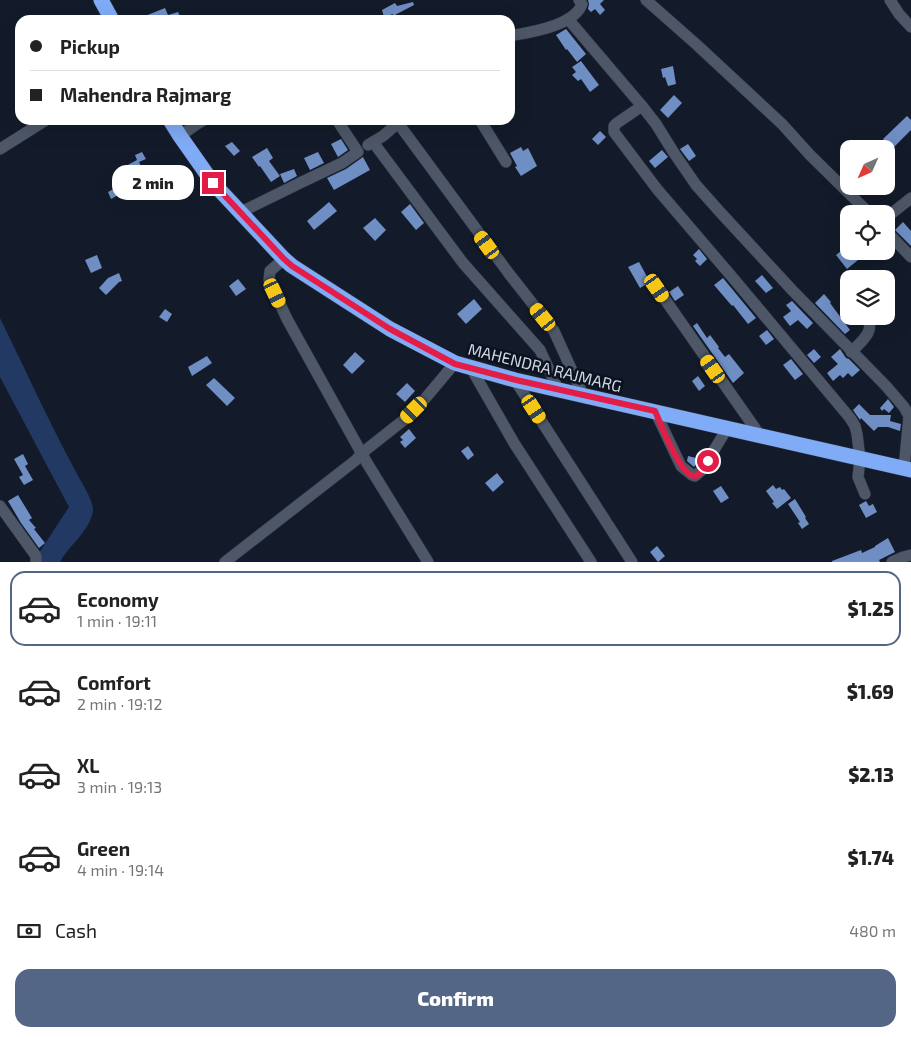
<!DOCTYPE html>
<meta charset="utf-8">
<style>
body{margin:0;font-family:"Exo 2",sans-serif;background:#f2f2f2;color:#222;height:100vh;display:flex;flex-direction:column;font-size:19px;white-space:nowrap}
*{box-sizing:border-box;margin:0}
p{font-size:16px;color:#767676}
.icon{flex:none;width:28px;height:28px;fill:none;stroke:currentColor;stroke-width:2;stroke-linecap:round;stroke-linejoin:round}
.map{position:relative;height:562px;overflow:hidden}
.sheet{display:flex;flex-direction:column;background:#fff;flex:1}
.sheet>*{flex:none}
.top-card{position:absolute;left:15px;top:15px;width:500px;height:110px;border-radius:15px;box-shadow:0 5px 20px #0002;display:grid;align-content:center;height:110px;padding:0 15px;background:#fff}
.needle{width:32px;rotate:225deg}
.buttons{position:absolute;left:840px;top:140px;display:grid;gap:10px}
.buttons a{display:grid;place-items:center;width:55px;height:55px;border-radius:10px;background:#fff;box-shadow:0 5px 20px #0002;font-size:25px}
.end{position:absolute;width:22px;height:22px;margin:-11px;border:6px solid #e11d48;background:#fff;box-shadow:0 0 0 2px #fff}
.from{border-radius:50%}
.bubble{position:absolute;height:35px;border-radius:15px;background:#fff;box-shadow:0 5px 20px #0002;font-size:16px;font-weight:800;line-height:35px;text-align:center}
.car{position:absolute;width:15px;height:30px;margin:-15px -8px;border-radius:6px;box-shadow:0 0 4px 1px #0007;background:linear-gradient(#f5c518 24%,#345 0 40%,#f5c518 0 76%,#345 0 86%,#f5c518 0)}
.top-card b{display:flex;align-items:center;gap:18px;height:48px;font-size:19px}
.top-card b+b{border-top:1px solid #e0e0e0}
.top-card i{width:12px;height:12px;background:#222}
ul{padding:9px 0 0;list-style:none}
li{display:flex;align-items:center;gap:15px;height:75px;margin:0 10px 8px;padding:0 5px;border:2px solid transparent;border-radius:15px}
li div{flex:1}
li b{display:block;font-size:19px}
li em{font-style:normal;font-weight:800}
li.on{border-color:#546685}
li>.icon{width:45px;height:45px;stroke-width:1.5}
.pay{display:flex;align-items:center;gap:12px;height:55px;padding:0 15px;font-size:19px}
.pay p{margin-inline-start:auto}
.button{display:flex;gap:10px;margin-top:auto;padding:10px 15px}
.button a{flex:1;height:58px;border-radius:15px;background:#546685;color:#fff;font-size:20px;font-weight:800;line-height:58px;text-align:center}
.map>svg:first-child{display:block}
</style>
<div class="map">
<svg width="911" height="562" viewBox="0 0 911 562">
<rect width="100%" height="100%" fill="#131b2a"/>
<path fill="#213963" d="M0 318C25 369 49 422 76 472 81 482 94 501 93 511 90 531 69 545 60 562H33L69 507 0 377Z"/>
<g fill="#6f8ec4">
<polygon points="588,0 604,0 600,4 605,10 600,15 595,9 591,12 588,9 589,4"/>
<polygon points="413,2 414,5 393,16 393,14 384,17 382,10 395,3 397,6"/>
<polygon points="165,8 168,15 178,12 182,20 135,20"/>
<polygon points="566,29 586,54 577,62 567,49 566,50 556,35"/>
<polygon points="581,61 599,85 590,92 581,79 578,81 572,75 576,72 572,67"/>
<polygon points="673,66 676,84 668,86 665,77 663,78 661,69"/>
<polygon points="674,95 682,103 668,118 660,110"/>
<polygon points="907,116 911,120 911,130 892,149 883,139"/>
<polygon points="600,131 606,137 598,145 592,139"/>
<polygon points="341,139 348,150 338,157 331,144"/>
<polygon points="232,142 240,151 234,156 225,146"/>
<polygon points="688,144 696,156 689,161 680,149"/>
<polygon points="521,147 523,151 528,148 537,166 521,176 515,167 517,166 510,153"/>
<polygon points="267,148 273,158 269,161 280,176 271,182 260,166 259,167 252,157"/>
<polygon points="662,150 668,157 655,168 649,161"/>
<polygon points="142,152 146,159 139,162 144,172 133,177 134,178 127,182 120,169 137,160 135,155"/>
<polygon points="318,152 324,163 310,170 304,158"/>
<polygon points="363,157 370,170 334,190 327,178 346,169"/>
<polygon points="164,166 172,181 164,186 156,171"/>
<polygon points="294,169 297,176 284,183 280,174"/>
<polygon points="121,185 124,192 111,199 108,192"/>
<polygon points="329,202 337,211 314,230 307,221"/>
<polygon points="410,204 424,223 416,230 401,212"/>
<polygon points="375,218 386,230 375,241 363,228"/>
<polygon points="903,222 911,231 911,246 895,230"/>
<polygon points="849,245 849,251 869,251 847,269 836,255"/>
<polygon points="699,249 707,259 700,266 695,261 697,259 693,255"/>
<polygon points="97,255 102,268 91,273 85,260"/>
<polygon points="639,262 650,282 640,288 628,267"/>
<polygon points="119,273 122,281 119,282 106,295 99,288 108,278"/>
<polygon points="762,275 773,288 766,293 755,281"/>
<polygon points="723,278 756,318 748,324 733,305 732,306 714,285"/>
<polygon points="238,279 246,289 236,296 229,286"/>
<polygon points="678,286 684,295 675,301 669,292"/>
<polygon points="824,294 831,302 830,303 850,330 845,334 815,303"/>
<polygon points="474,299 482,309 466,324 457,314"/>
<polygon points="792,301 813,323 807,329 798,320 790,326 783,317 791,311 786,305"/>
<polygon points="165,309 172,314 167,322 159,317"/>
<polygon points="697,323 707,338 710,335 719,347 718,348 725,357 729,354 744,373 733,383 693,326"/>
<polygon points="767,330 774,339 766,345 759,336"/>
<polygon points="814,349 821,357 814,363 807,355"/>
<polygon points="840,349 846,358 849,359 860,370 852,377 848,373 843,378 840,375 833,381 827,373 838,364 831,357"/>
<polygon points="355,352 365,361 352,374 343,365"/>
<polygon points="207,356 212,363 192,376 188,367"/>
<polygon points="791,359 803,374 795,380 783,365"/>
<polygon points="698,376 705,386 699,391 692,381"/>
<polygon points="214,378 235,398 227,406 206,385"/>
<polygon points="407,383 415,391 405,402 396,394"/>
<polygon points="888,399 894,407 889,413 884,409 882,411 880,408"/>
<polygon points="859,404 870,415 891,415 890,421 901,424 900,431 888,427 878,427 874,431 861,418 860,420 853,410"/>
<polygon points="409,429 416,438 405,448 400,442 403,440 400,437"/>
<polygon points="468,446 474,455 468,460 461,451"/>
<polygon points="23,454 28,464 25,466 33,480 24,485 19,477 23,475 14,459"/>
<polygon points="688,456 700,459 694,467 687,461"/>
<polygon points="497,473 504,482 493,492 485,483"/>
<polygon points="773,485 776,489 780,487 782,490 784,489 791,498 777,509 772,503 774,502 766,491"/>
<polygon points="721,486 729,498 721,503 713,491"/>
<polygon points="18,495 32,518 29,520 36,528 34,529 45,543 39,548 21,523 8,501"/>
<polygon points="795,499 806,517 805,518 809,524 802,529 798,523 800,522 788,504"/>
<polygon points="866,501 869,506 873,504 877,512 866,518 859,505"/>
<polygon points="888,538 895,552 879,560 880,562 832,562 832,561 861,550 862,553 875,547 875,546"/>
<polygon points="657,546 665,556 658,562 650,552"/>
</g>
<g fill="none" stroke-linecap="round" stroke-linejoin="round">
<g stroke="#2f343f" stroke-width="12">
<g id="minor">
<polyline points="646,0 697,45 782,124 810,155 870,214"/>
<polyline points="890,0 899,14 911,27"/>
<polyline points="568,19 642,106 656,124 674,153 696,185 720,212 792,290 886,386 904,407 909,416 904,468"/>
<path d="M510 36C531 32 574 26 582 4L579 0"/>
<polyline points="642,106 617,123 614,126 614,132 657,189 733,278 850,418 855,426 857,434 860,459 858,477 865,494"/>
<polyline points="480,120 506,162"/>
<polyline points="398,123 510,275 554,331 583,395"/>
<polyline points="180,136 197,124 204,120"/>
<polyline points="373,142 463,263 540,350 558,389"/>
<polyline points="368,145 383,136 398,123 396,120"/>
<polyline points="0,149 46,120"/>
<polyline points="241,212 302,182 342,163 358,152 337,120"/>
<polyline points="886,218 911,198"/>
<polyline points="886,231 911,257"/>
<polyline points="284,259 270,271 269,280 287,319 367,463 428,562"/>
<polyline points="657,288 759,434"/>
<polyline points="847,289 849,299"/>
<path d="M851 352C861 342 877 330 866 316"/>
<polyline points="471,368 514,443 591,562"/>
<polyline points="515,380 632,562"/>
<polyline points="655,411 681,466 692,475 695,476 702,470 728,427"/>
<polyline points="362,453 405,419 423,401 455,363"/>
<polyline points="0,506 36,556 36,562"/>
<polyline points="225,562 356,460 362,453"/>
<polyline points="892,562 903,557 911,555"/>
</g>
</g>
<g stroke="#2f343f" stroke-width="16">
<g id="highway">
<polyline points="101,0 112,20"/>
<polyline points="170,120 180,136 213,183 284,259 292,266 390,329 455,363 515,380 911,470"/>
</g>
</g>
<use href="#minor" stroke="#4d5768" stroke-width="11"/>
<use href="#highway" stroke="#80abf6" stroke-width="15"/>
</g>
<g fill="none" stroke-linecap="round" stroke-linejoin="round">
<path stroke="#e11d48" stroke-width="6" d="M213 183 284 259 292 266 390 329 455 364 516 380 655 411C660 422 681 478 695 476 701 475 705 466 708 461"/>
</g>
<g text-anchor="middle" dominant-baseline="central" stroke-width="5" stroke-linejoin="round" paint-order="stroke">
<g font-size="16" fill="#d0d6e0" stroke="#0b1220">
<text transform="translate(545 367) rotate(14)">MAHENDRA RAJMARG</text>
</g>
</g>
</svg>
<div class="buttons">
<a><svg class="needle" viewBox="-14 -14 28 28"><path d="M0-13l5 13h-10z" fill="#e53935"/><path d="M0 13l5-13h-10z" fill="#767676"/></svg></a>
<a><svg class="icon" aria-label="locate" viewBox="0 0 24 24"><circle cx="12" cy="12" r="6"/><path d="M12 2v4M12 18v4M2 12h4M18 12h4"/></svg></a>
<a><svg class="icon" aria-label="layers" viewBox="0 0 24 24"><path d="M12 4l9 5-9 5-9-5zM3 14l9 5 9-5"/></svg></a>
</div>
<i class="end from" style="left:708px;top:461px"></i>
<i class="end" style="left:213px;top:183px"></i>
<div class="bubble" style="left:112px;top:165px;width:82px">2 min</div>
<i class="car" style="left:487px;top:245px;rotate:324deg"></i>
<i class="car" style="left:657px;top:288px;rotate:145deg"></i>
<i class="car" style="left:275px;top:293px;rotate:155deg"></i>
<i class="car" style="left:543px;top:317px;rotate:321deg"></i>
<i class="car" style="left:713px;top:369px;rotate:325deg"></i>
<i class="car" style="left:534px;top:409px;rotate:147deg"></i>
<i class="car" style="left:414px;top:410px;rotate:225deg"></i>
<div class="top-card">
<b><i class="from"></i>Pickup</b>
<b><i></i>Mahendra Rajmarg</b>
</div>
</div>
<section class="sheet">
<ul>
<li class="on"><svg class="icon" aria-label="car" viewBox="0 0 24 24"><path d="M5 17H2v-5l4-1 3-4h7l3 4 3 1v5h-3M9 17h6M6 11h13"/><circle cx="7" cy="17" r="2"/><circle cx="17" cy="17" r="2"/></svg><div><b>Economy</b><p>1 min · 19:11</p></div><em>$1.25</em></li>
<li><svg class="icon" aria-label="car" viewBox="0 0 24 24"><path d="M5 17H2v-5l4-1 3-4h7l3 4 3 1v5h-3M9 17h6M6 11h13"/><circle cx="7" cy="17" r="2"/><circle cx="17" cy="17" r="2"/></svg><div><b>Comfort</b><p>2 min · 19:12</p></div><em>$1.69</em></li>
<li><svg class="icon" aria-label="car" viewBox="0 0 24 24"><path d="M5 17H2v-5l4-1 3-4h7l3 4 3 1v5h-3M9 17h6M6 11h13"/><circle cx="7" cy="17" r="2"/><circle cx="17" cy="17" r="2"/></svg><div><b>XL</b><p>3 min · 19:13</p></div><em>$2.13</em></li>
<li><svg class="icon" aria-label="car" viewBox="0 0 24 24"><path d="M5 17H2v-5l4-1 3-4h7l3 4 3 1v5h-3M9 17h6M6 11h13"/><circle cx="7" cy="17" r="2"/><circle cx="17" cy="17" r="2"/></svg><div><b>Green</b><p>4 min · 19:14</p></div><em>$1.74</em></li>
</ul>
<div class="pay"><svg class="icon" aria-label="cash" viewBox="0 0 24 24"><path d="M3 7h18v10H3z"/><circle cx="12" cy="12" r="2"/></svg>Cash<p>480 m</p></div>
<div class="button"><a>Confirm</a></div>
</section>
